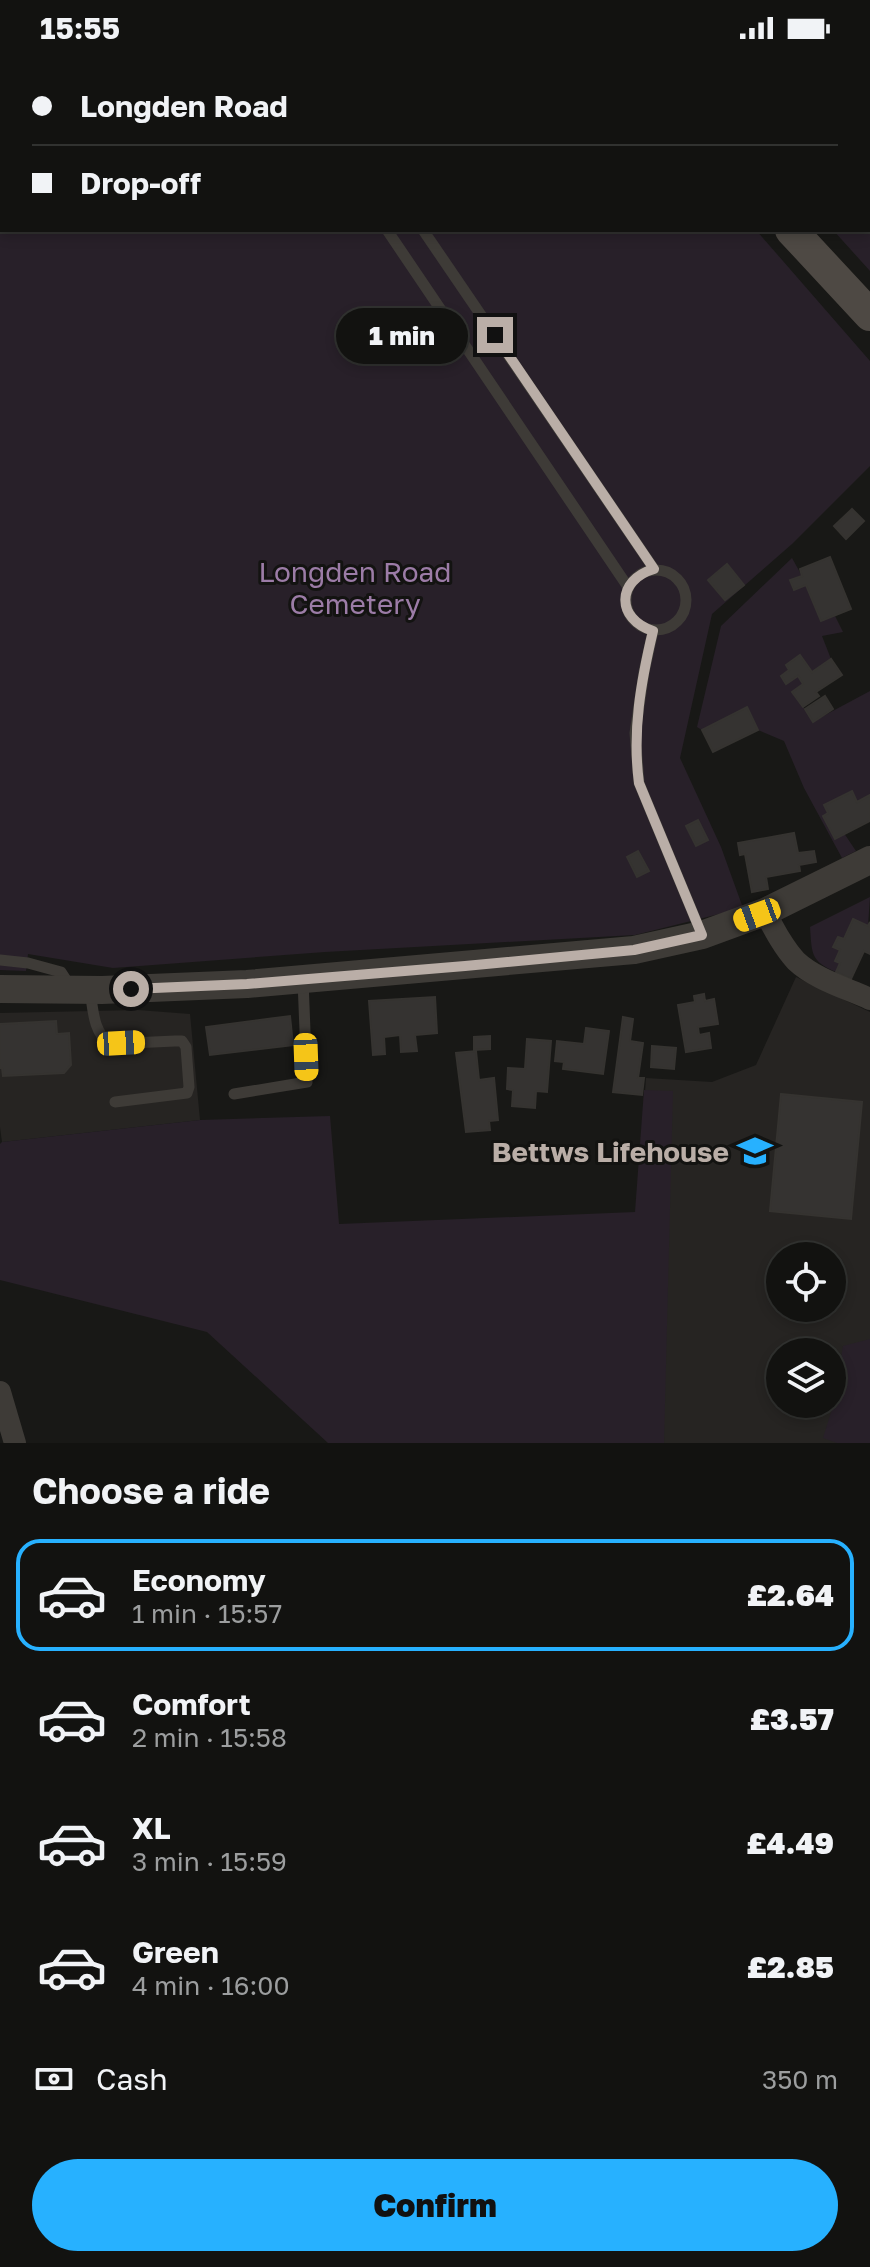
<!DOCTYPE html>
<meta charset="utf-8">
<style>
body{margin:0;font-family:"Golos Text",sans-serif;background:#1f201e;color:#f1f3f6;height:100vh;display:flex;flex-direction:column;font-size:30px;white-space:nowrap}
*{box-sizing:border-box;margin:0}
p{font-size:26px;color:#9c9e9f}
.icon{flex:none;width:44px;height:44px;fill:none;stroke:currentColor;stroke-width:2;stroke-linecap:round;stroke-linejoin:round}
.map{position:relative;height:1387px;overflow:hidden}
.sheet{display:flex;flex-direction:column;background:#121210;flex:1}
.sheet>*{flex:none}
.top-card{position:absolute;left:0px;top:0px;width:870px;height:176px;box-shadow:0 4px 12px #0003,0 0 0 2px #313230;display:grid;align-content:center;height:176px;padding:0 32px;background:#121210}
.fabs{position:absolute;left:766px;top:1186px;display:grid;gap:16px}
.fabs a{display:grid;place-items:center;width:80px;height:80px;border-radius:50%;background:#121210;box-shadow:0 4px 12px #0003,0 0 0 2px #313230;font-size:40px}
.end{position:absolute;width:36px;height:36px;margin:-18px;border:10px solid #baaea7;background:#111;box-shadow:0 0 0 4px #111}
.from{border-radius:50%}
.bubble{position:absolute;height:56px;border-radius:28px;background:#121210;box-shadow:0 4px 12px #0003,0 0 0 2px #313230;font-size:26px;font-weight:800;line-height:56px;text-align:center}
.car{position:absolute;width:24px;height:48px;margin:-24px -12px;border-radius:10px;box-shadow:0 0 6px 2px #0007;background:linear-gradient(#f5c518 24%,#345 0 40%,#f5c518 0 76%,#345 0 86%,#f5c518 0)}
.top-card b{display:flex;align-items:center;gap:28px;height:76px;font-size:30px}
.top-card b+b{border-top:2px solid #313230}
.top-card i{width:20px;height:20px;background:#f1f3f6}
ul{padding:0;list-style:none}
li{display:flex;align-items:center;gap:24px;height:112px;margin:0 16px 12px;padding:0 16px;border:4px solid transparent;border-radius:24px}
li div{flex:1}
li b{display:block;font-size:30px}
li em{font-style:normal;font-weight:800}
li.on{border-color:#27b1ff}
li>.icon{width:72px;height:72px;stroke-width:1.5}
h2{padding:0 32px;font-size:36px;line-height:96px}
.pay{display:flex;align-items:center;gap:20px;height:88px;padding:0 32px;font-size:30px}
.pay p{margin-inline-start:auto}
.primary-button{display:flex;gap:16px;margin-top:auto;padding:16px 32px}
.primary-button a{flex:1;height:92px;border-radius:48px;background:#27b1ff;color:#111;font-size:32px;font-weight:800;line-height:92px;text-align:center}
.status{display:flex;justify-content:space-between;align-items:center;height:56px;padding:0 40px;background:#121210;direction:ltr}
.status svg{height:22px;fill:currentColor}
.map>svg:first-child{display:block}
</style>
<div class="status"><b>15:55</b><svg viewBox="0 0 49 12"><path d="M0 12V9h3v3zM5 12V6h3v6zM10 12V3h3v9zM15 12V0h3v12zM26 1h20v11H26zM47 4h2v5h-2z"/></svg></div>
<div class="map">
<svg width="870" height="1387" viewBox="0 0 870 1387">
<rect width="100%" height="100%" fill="#181816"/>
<g fill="#262422" fill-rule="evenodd">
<path d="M796 921 870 956V1387H620L646 1022 712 1026 756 1009ZM780 1200H832V1252H780ZM780 1296H832V1348H780Z"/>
<polygon points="138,954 190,958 200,1064 2,1086 0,1071 0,957"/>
</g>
<g fill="#282029">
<polygon points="0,0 603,0 605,2 2,2 2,174 756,174 870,305 870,410 792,488 712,558 680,702 721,791 743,852 635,879 325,896 113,912 28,898 26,915 0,914"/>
<polygon points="677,0 870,0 870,215 833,174 868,174 868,2"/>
<polygon points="792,502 802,520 790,524 793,534 806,529 821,565 835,560 843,576 822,580 831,603 812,616 800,600 786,609 789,614 781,620 786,628 798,620 803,628 792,636 814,665 870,635 870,740 857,746 851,735 825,749 856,795 842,802 804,732 784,685 758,674 747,651 702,674 697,671 721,570"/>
<path d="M870 841 868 870 844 883 838 881 834 890 840 894V907L836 916C810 905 812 897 810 871Z"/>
<polygon points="644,1034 673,1035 664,1387 328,1387 207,1276 0,1224 0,1088 2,1086 200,1064 330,1060 339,1168 635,1156"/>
<polygon points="870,1283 870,1387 837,1387 823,1382 832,1353 843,1290"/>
</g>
<g fill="#353331" stroke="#353330" stroke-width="2">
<polygon points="852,453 864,465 846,483 834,470"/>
<polygon points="830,501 851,553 821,565 806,529 794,534 790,524 802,520 800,513"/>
<polygon points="727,508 744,529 725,544 708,524"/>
<polygon points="800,599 812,616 831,603 842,619 816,636 819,640 803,651 792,636 803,628 798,620 786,628 781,620 789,614 786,609"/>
<polygon points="825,640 833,653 813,666 805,653"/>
<polygon points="747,651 758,674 713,696 702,674"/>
<polygon points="852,735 857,746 870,739 870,765 835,783 823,760 828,757 824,749"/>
<polygon points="698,764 708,784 696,790 686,770"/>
<polygon points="794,777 798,797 814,795 816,806 799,809 800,815 766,821 768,833 752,836 745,798 740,799 738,787"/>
<polygon points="638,795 649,815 637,821 627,801"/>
<polygon points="853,863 868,870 870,866 870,898 864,895 851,923 836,916 840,907 835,905 840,894 833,891 838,881 844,883"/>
<polygon points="704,938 705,945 714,943 718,968 698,971 699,979 709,977 711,992 686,996 678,949 695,946 694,940"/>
<polygon points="435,941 437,977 415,979 417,995 401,996 400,979 384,981 385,998 373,999 369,945"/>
<polygon points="290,960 293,989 210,999 206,971"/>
<polygon points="623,961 633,963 630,985 643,987 638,1022 644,1022 642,1039 613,1036"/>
<polygon points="56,965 57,978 69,977 71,1009 64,1017 3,1020 2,1012 0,1012 0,968"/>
<polygon points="586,972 609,975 603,1018 563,1013 564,1006 555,1005 557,985 584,988"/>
<polygon points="490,980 490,993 474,994 474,981"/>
<polygon points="527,983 551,985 547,1036 536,1035 535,1052 512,1050 513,1034 507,1033 508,1012 525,1013"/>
<polygon points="652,990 676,992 674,1013 651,1011"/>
<polygon points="476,995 479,1024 494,1022 498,1064 489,1065 490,1074 466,1076 456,997"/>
<polygon points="781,1038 862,1046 851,1163 770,1155"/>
<polygon points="775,1301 780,1303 780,1325 768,1321"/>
</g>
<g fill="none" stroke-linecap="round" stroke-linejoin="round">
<g stroke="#3e3b37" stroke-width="11">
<polyline points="352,0 353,2"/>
<polyline points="259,2 261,0"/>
<polyline points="387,174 628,531"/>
<polyline points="423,174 654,513"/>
<circle cx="656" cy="544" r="30"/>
<polyline points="653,575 644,616 635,677 639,727 702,879"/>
<polyline points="0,904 28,907 61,916 70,930"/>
<path d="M90 934C93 953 93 976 110 988L175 985H182L186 991 189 1031 187 1037 115 1046"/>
<polyline points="234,1038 307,1026 303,924"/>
</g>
<g stroke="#3e3b37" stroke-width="22">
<path d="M765 856C774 873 783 891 796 905 815 923 846 932 870 943"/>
<polyline points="0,1336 15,1387"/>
</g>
<polyline stroke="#3e3b37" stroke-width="28" points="0,933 102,934 247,928 634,894 702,879 765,856 870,804"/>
<g stroke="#4e4944" stroke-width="32">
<polyline points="637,0 639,2"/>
<polyline points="791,174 870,259"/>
</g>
</g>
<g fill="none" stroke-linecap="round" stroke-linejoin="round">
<path stroke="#baaea7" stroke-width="10" d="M131 933 247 928 465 910 634 894 702 879 639 727C632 675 641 625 653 575 616 563 616 524 654 513L495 279"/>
</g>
<defs>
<g id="school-bare" transform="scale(2.76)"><path d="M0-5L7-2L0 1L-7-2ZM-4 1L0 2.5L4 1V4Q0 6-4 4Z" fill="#27b1ff" stroke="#131311" stroke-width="2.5" paint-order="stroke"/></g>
</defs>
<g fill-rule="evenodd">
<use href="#school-bare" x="755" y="1095"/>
</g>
<g text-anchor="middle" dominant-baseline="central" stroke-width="6" stroke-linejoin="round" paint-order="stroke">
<g font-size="28" fill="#9c7ca7" stroke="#131311">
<text x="355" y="515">Longden Road<tspan x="355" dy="32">Cemetery</tspan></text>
</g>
<g font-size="28" font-weight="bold" fill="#baaea7" stroke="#131311" text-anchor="end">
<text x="729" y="1095">Bettws Lifehouse</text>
</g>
</g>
</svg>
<div class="fabs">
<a><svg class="icon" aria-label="locate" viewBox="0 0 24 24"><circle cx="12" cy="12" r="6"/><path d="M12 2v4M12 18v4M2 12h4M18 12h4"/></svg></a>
<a><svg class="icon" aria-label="layers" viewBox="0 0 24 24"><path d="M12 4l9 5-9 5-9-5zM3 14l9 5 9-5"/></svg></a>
</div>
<i class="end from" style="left:131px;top:933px"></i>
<i class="end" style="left:495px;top:279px"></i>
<div class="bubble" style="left:336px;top:252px;width:132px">1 min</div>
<i class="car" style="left:757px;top:859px;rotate:250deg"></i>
<i class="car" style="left:121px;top:987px;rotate:87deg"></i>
<i class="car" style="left:306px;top:1001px;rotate:178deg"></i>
<div class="top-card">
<b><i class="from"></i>Longden Road</b>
<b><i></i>Drop-off</b>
</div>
</div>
<section class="sheet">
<h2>Choose a ride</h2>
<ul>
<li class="on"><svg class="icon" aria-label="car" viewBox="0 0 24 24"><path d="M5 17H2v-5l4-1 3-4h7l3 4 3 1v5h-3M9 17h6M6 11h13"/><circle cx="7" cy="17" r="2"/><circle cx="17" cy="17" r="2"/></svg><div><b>Economy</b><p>1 min · 15:57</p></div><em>£2.64</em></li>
<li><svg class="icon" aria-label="car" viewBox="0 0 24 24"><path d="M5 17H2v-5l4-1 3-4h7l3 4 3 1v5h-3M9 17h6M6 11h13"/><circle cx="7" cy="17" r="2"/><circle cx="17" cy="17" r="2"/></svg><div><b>Comfort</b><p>2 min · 15:58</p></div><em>£3.57</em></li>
<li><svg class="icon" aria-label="car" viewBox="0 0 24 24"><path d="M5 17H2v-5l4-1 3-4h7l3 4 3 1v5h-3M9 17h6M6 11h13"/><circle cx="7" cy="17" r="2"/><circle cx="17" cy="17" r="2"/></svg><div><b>XL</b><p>3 min · 15:59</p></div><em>£4.49</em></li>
<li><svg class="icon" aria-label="car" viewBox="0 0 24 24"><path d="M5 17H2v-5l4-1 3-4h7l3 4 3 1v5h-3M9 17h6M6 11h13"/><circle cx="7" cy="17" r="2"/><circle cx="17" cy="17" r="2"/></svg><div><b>Green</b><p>4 min · 16:00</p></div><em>£2.85</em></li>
</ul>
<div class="pay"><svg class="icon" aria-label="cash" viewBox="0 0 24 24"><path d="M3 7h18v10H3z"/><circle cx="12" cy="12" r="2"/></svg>Cash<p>350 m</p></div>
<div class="primary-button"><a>Confirm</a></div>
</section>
